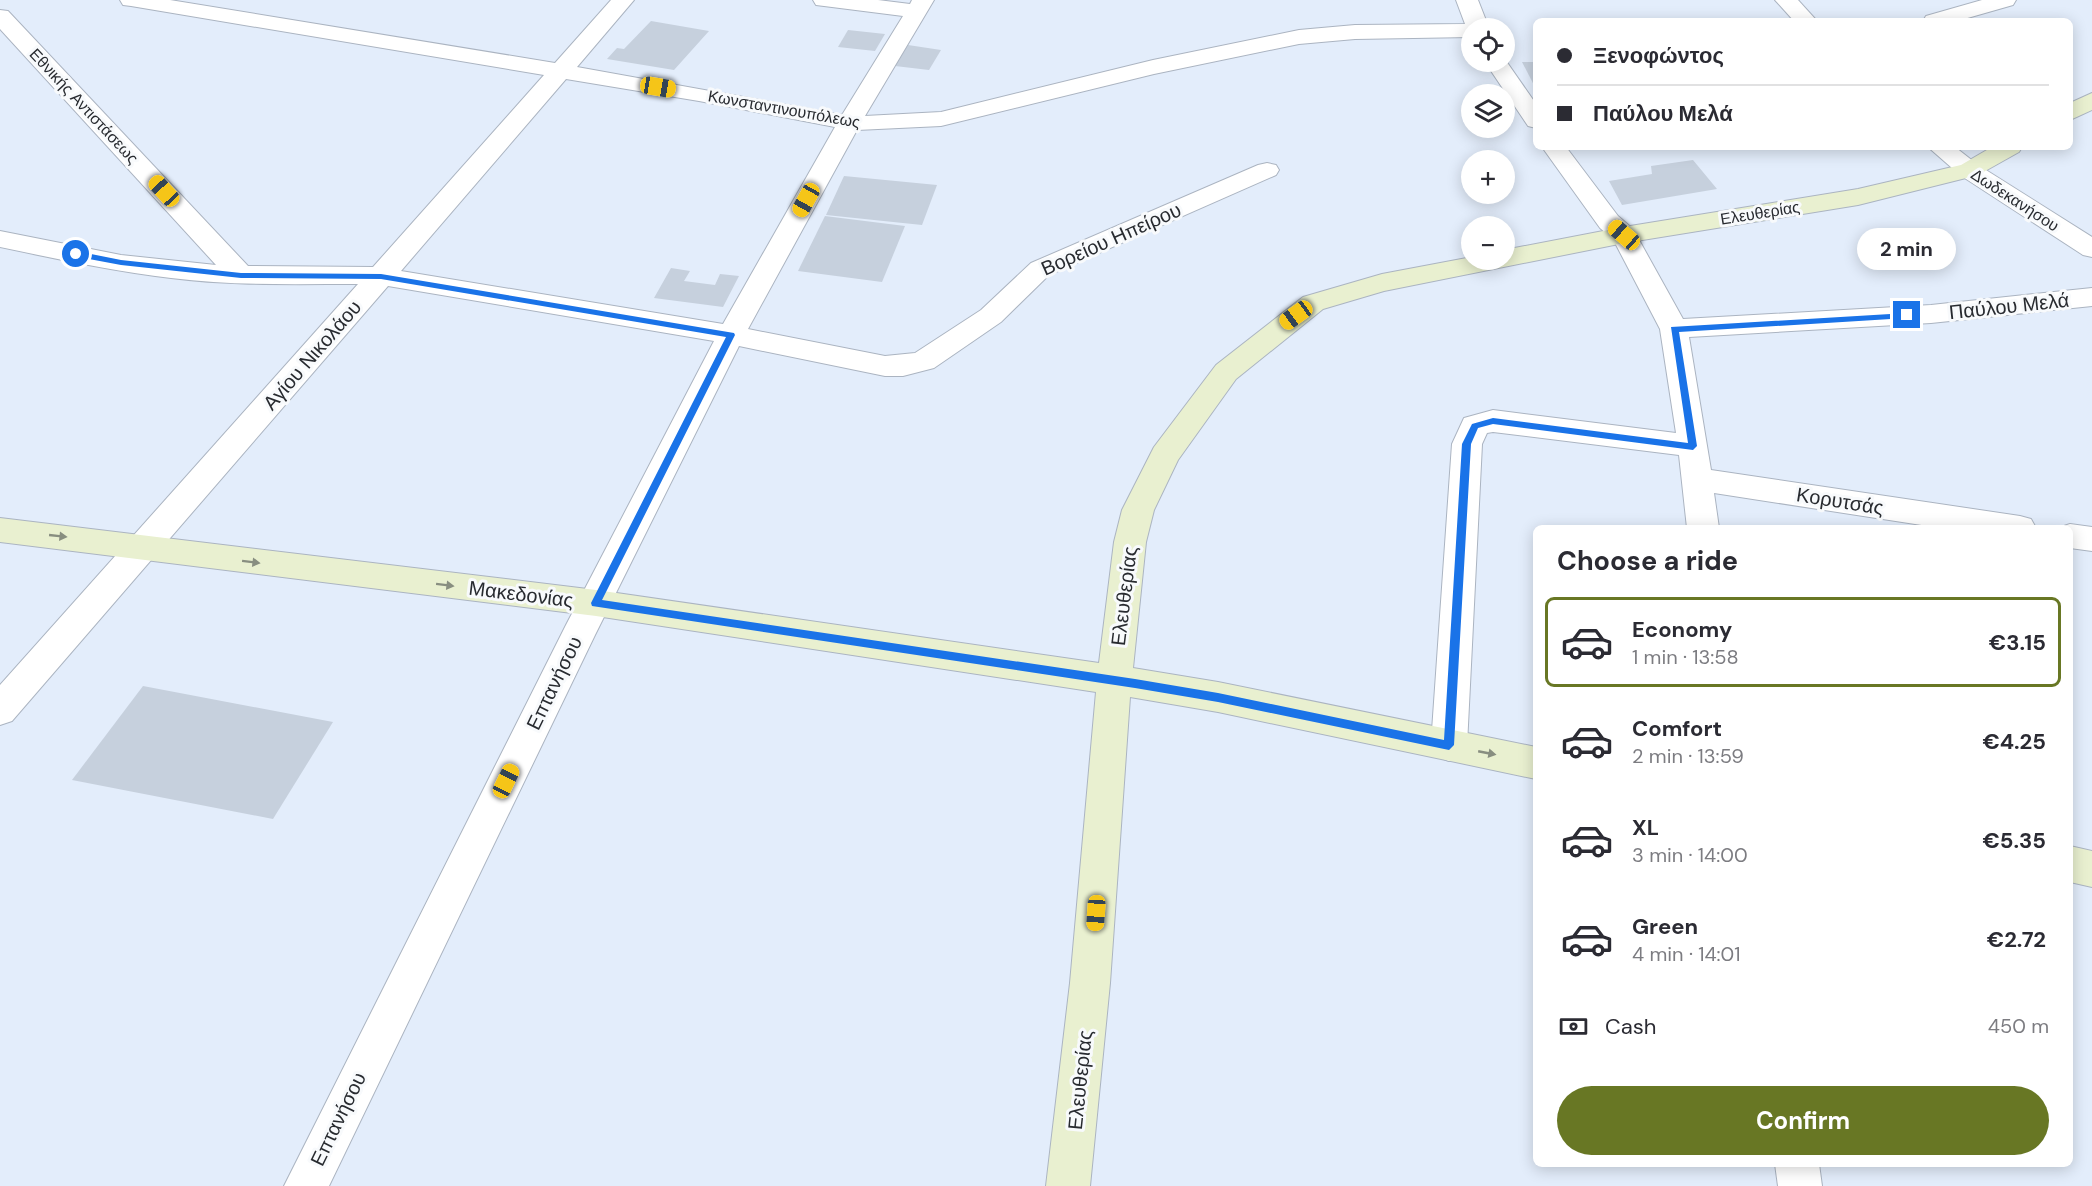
<!DOCTYPE html>
<meta charset="utf-8">
<style>
body{margin:0;font-family:"DM Sans",sans-serif;background:#f7f7f7;color:#2b2b33;height:100vh;display:flex;flex-direction:column;font-size:22px;white-space:nowrap}
*{box-sizing:border-box;margin:0}
p{font-size:20px;color:#7c7c81}
.icon{flex:none;width:33px;height:33px;fill:none;stroke:currentColor;stroke-width:2;stroke-linecap:round;stroke-linejoin:round}
.map{position:relative;flex:1;overflow:hidden}
.details{position:absolute;left:1533px;top:525px;width:540px;height:642px;display:flex;flex-direction:column;background:#fff;border-radius:9px;box-shadow:0 3px 15px #0003}
.details>*{flex:none}
.banner{position:absolute;left:1533px;top:18px;width:540px;height:132px;border-radius:9px;box-shadow:0 3px 15px #0003;display:grid;align-content:center;height:132px;padding:0 24px;background:#fff}
.buttons{position:absolute;left:1461px;top:18px;display:grid;gap:12px}
.buttons a{display:grid;place-items:center;width:54px;height:54px;border-radius:50%;background:#fff;box-shadow:0 3px 15px #0003;font-size:30px}
.end{position:absolute;width:27px;height:27px;margin:-14px;border:8px solid #1a73e8;background:#fff;box-shadow:0 0 0 3px #fff}
.from{border-radius:50%}
.bubble{position:absolute;height:42px;border-radius:21px;background:#fff;box-shadow:0 3px 15px #0003;font-size:20px;font-weight:700;line-height:42px;text-align:center}
.car{position:absolute;width:18px;height:36px;margin:-18px -9px;border-radius:8px;box-shadow:0 0 4px 2px #0007;background:linear-gradient(#f5c518 24%,#345 0 40%,#f5c518 0 76%,#345 0 86%,#f5c518 0)}
.banner b{display:flex;align-items:center;gap:21px;height:57px;font-size:22px}
.banner b+b{border-top:2px solid #e1e1e2}
.banner i{width:15px;height:15px;background:#2b2b33}
ul{padding:0;list-style:none}
li{display:flex;align-items:center;gap:18px;height:90px;margin:0 12px 9px;padding:0 12px;border:3px solid transparent;border-radius:9px}
li div{flex:1}
li b{display:block;font-size:22px}
li em{font-style:normal;font-weight:700}
li.on{border-color:#687724}
li>.icon{width:54px;height:54px;stroke-width:1.5}
h2{padding:0 24px;font-size:27px;line-height:72px}
.pay{display:flex;align-items:center;gap:15px;height:66px;padding:0 24px;font-size:22px}
.pay p{margin-inline-start:auto}
.primary-button{display:flex;gap:12px;margin-top:auto;padding:12px 24px}
.primary-button a{flex:1;height:69px;border-radius:36px;background:#687724;color:#fff;font-size:24px;font-weight:700;line-height:69px;text-align:center}
.map>svg:first-child{display:block}
</style>
<div class="map">
<svg width="2092" height="1186" viewBox="0 0 2092 1186">
<rect width="100%" height="100%" fill="#e3edfb"/>
<g fill="#c6d0dd">
<polygon points="651,21 709,31 674,70 607,59 617,48 624,49"/>
<polygon points="848,30 885,34 875,51 838,47"/>
<polygon points="908,45 941,50 929,70 895,66"/>
<polygon points="1522,62 1536,62 1536,89"/>
<polygon points="1693,160 1717,189 1622,205 1609,181 1652,174 1651,166"/>
<polygon points="844,176 937,185 922,225 826,215"/>
<polygon points="825,216 905,226 882,282 798,271"/>
<polygon points="671,268 690,271 684,281 715,285 720,274 739,276 723,307 654,298"/>
<polygon points="143,686 333,722 273,819 72,780"/>
</g>
<g fill="none" stroke-linecap="round" stroke-linejoin="round">
<g stroke="#abb4c1" stroke-width="2">
<g id="street">
<path d="M120 0H170L555 63 611 0H634L577 67 842 115 903 16 824 6 816 5 813 0H878L910 4 912 0H934L865 116 941 112 1153 60 1299 30 1355 25 1465 24 1456 0H1478L1489 28H1472V37L1355 39 1299 44 1154 74 941 126 857 130 748 329 885 356 915 353 981 310 1031 263 1258 165 1267 163 1276 165 1279 170 1276 175 1049 275 1001 322 934 368 903 376H885L739 346 595 635 329 1186H284L566 625 714 341 388 286 12 721 0 725V685L358 284C295 284 233 286 171 278 113 271 57 259 0 247V231L121 255 216 265 0 29V10L8 11 248 266 373 267 544 75 131 6 123 5ZM566 79 699 101 835 127 723 324 401 271Z"/>
<polygon points="1775,0 1798,0 1817,21 1794,21"/>
<polygon points="1982,0 2016,0 2013,5 1957,21 1923,21 1926,16"/>
<polygon points="1504,58 1536,104 1536,128 1528,126 1485,62 1504,62"/>
<polygon points="1542,147 1566,147 1618,216 1633,229 1683,319 1931,305 2092,288 2092,306 1931,323 1689,337 1711,470 2020,516 2031,519 2036,528 1941,528 1714,493 1719,528 1687,528 1679,455 1493,432 1487,433 1482,444 1467,745 1462,756 1449,761 1436,756 1431,745 1452,444 1464,418 1493,410 1676,433 1660,329 1613,239 1600,228"/>
<polygon points="1928,147 1955,147 1978,165 2092,237 2092,257 2083,255 1960,175"/>
<polygon points="2070,524 2092,527 2092,551 2070,548 2070,528 2058,528"/>
<polygon points="1775,1164 1819,1164 1822,1186 1778,1186"/>
</g>
</g>
<g stroke="#abb4c1" stroke-width="2">
<g id="secondary">
<polygon points="2092,93 2092,110 2070,120 2070,103"/>
<polygon points="1992,147 2022,147 2019,152 1978,175 1858,205 1624,243 1384,291 1323,309 1236,379 1178,460 1154,510 1146,542 1133,668 1218,682 1536,747 1536,779 1218,712 1130,697 1110,983 1090,1186 1046,1186 1070,983 1096,692 596,616 0,542 0,518 596,590 1099,663 1114,542 1122,510 1154,447 1216,365 1303,297 1382,274 1472,257 1472,260 1504,260 1504,250 1624,227 1858,189 1961,165"/>
<polygon points="2070,846 2092,851 2092,887 2070,882"/>
</g>
</g>
<use href="#street" fill="#fff" fill-rule="evenodd"/>
<use href="#secondary" fill="#e9f0d0" fill-rule="evenodd"/>
</g>
<defs><path id="oneway-solid" d="M-6-.8H1V-3.2L6.5 0L1 3.2V.8H-6Z" transform="scale(1.5)"/></defs>
<g fill="#888e80">
<use href="#oneway-solid" transform="translate(58 536) rotate(6)"/>
<use href="#oneway-solid" transform="translate(251 562) rotate(7)"/>
<use href="#oneway-solid" transform="translate(445 585) rotate(7)"/>
<use href="#oneway-solid" transform="translate(1487 753) rotate(11)"/>
</g>
<polygon fill="#1a73e8" points="76,251 121,260 241,273 381,274 734,333 735,335 602,600 1135,679 1218,693 1444,740 1462,444 1472,424 1493,418 1688,443 1671,327 1907,313 1911,315 1907,318 1679,332 1697,446 1693,450 1493,424 1478,428 1471,444 1454,745 1449,750 1218,702 1135,688 592,606 591,603 726,337 381,279 241,278 121,265 73,256 72,254"/>
<g text-anchor="middle" dominant-baseline="central" stroke-width="6" stroke-linejoin="round" paint-order="stroke">
<g font-size="16" fill="#282b30" stroke="#f8fafc">
<text transform="translate(84 106) rotate(47)">Εθνικής Αντιστάσεως</text>
<text transform="translate(784 109) rotate(10)">Κωνσταντινουπόλεως</text>
<text transform="translate(2015 200) rotate(33)">Δωδεκανήσου</text>
<text transform="translate(1760 213) rotate(-9)">Ελευθερίας</text>
</g>
<g font-size="20" fill="#282b30" stroke="#f8fafc">
<text transform="translate(1111 239) rotate(-24)">Βορείου Ηπείρου</text>
<text transform="translate(2009 306) rotate(-6)">Παύλου Μελά</text>
<text transform="translate(312 355) rotate(-49)">Αγίου Νικολάου</text>
<text transform="translate(1840 501) rotate(9)">Κορυτσάς</text>
<text transform="translate(521 594) rotate(7)">Μακεδονίας</text>
<text transform="translate(1124 596) rotate(-83)">Ελευθερίας</text>
<text transform="translate(554 683) rotate(-64)">Επτανήσου</text>
<text transform="translate(1080 1080) rotate(-84)">Ελευθερίας</text>
<text transform="translate(338 1119) rotate(-64)">Επτανήσου</text>
</g>
</g>
</svg>
<div class="buttons">
<a><svg class="icon" aria-label="locate" viewBox="0 0 24 24"><circle cx="12" cy="12" r="6"/><path d="M12 2v4M12 18v4M2 12h4M18 12h4"/></svg></a>
<a><svg class="icon" aria-label="layers" viewBox="0 0 24 24"><path d="M12 4l9 5-9 5-9-5zM3 14l9 5 9-5"/></svg></a>
<a>+</a>
<a>−</a>
</div>
<i class="end from" style="left:76px;top:254px"></i>
<i class="end" style="left:1907px;top:315px"></i>
<div class="bubble" style="left:1857px;top:228px;width:99px">2 min</div>
<i class="car" style="left:658px;top:87px;rotate:99deg"></i>
<i class="car" style="left:164px;top:191px;rotate:317deg"></i>
<i class="car" style="left:806px;top:200px;rotate:209deg"></i>
<i class="car" style="left:1624px;top:235px;rotate:311deg"></i>
<i class="car" style="left:1296px;top:315px;rotate:234deg"></i>
<i class="car" style="left:506px;top:781px;rotate:26deg"></i>
<i class="car" style="left:1096px;top:913px;rotate:184deg"></i>
<div class="banner">
<b><i class="from"></i>Ξενοφώντος</b>
<b><i></i>Παύλου Μελά</b>
</div>
<section class="details">
<h2>Choose a ride</h2>
<ul>
<li class="on"><svg class="icon" aria-label="car" viewBox="0 0 24 24"><path d="M5 17H2v-5l4-1 3-4h7l3 4 3 1v5h-3M9 17h6M6 11h13"/><circle cx="7" cy="17" r="2"/><circle cx="17" cy="17" r="2"/></svg><div><b>Economy</b><p>1 min · 13:58</p></div><em>€3.15</em></li>
<li><svg class="icon" aria-label="car" viewBox="0 0 24 24"><path d="M5 17H2v-5l4-1 3-4h7l3 4 3 1v5h-3M9 17h6M6 11h13"/><circle cx="7" cy="17" r="2"/><circle cx="17" cy="17" r="2"/></svg><div><b>Comfort</b><p>2 min · 13:59</p></div><em>€4.25</em></li>
<li><svg class="icon" aria-label="car" viewBox="0 0 24 24"><path d="M5 17H2v-5l4-1 3-4h7l3 4 3 1v5h-3M9 17h6M6 11h13"/><circle cx="7" cy="17" r="2"/><circle cx="17" cy="17" r="2"/></svg><div><b>XL</b><p>3 min · 14:00</p></div><em>€5.35</em></li>
<li><svg class="icon" aria-label="car" viewBox="0 0 24 24"><path d="M5 17H2v-5l4-1 3-4h7l3 4 3 1v5h-3M9 17h6M6 11h13"/><circle cx="7" cy="17" r="2"/><circle cx="17" cy="17" r="2"/></svg><div><b>Green</b><p>4 min · 14:01</p></div><em>€2.72</em></li>
</ul>
<div class="pay"><svg class="icon" aria-label="cash" viewBox="0 0 24 24"><path d="M3 7h18v10H3z"/><circle cx="12" cy="12" r="2"/></svg>Cash<p>450 m</p></div>
<div class="primary-button"><a>Confirm</a></div>
</section>
</div>
